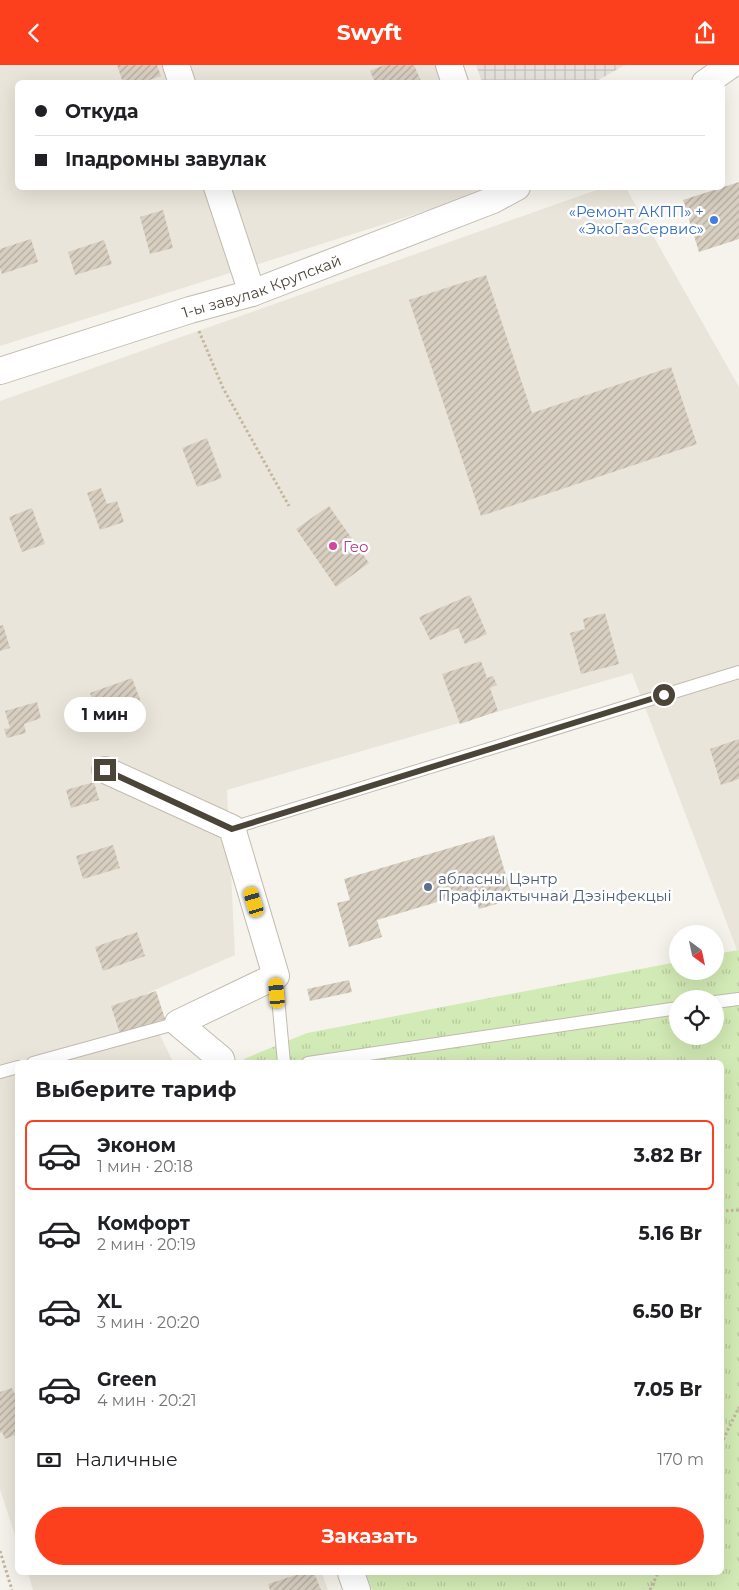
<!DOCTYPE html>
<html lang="ru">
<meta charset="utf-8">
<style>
body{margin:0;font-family:Montserrat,sans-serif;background:#f6f6f6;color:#202124;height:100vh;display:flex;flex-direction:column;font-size:19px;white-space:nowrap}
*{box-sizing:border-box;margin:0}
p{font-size:16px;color:#757577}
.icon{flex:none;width:28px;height:28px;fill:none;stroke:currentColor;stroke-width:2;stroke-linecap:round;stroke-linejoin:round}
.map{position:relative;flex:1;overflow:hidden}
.sheet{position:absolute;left:15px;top:995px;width:709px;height:515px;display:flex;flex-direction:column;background:#fff;border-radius:8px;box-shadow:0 5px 20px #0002}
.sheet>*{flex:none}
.top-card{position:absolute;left:15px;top:15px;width:710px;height:110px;border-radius:8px;box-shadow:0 5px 20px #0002;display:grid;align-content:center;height:110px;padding:0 20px;background:#fff}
.needle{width:32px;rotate:147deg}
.tools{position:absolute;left:669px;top:860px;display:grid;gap:10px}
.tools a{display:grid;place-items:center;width:55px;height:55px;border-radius:50%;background:#fff;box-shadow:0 5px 20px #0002;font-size:25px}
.end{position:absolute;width:22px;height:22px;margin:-11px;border:6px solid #4b4439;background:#fff;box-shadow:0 0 0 2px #fff}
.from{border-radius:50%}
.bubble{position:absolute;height:35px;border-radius:18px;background:#fff;box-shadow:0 5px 20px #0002;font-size:16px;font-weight:700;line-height:35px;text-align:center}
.car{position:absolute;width:15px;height:30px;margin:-15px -8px;border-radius:6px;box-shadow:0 0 4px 1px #0007;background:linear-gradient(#f5c518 24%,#345 0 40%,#f5c518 0 76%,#345 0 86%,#f5c518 0)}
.top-card b{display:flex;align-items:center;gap:18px;height:48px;font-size:19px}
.top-card b+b{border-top:1px solid #e0e0e0}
.top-card i{width:12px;height:12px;background:#202124}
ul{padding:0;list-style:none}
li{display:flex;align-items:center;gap:15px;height:70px;margin:0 10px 8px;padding:0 10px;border:2px solid transparent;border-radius:8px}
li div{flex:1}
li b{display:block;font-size:19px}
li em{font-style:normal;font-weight:700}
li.on{border-color:#fc3f1d}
li>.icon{width:45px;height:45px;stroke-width:1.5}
h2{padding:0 20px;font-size:22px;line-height:60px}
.pay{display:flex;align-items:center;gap:12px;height:55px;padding:0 20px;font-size:19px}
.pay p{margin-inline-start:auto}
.primary-button{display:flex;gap:10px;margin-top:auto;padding:10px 20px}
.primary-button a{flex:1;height:58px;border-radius:30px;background:#fc3f1d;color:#fff;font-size:20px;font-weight:700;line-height:58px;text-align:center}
header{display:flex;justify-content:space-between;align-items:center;height:65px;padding:0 20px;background:#fc3f1d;color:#fff;font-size:22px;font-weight:700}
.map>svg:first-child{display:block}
</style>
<header><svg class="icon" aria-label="back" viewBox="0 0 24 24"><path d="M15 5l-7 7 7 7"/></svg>Swyft<svg class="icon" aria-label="share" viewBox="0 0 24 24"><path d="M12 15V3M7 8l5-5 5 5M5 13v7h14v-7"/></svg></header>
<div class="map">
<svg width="739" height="1525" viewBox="0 0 739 1525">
<defs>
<pattern id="industrial-grid" width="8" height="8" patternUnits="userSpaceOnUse" patternTransform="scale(1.25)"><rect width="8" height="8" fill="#e6e2dd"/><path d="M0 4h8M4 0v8" fill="none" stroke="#c7c3be"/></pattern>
<pattern id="grass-tufts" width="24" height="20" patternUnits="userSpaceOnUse" patternTransform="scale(1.25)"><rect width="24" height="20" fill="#d2eab5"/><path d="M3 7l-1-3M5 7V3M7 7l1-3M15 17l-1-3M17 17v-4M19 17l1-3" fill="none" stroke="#b6ca9c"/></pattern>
<pattern id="building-hatch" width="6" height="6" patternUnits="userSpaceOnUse" patternTransform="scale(1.25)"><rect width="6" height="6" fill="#d8cfc1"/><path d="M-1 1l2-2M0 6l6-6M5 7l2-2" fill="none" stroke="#b1aa9e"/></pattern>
</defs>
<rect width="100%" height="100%" fill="#f6f3ec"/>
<g fill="#eae5da">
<polygon points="0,0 457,0 463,17 18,18 18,122 498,123 0,281"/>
<polygon points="605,122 626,123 739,322 739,885 737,885 632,608 227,725 235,890 141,931 173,997 18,998 17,1477 0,1424 0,336"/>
<polygon points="28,1508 322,1508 328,1525 33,1525"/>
</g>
<polygon fill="url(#industrial-grid)" points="476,0 625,0 593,18 482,17"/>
<path fill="url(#grass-tufts)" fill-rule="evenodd" d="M739 885V1525H372L366 1508H721V998H244V994L307 968 677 897 678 906H715V889ZM678 934H715V971H678Z"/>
<g fill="url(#building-hatch)">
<polygon points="117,0 157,0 161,11 141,18 123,18"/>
<polygon points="384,0 414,0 421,16 417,18 375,18 370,6"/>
<polygon points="739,117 739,174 699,187 683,135"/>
<polygon points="163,145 173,183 150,189 140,152"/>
<polygon points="31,174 38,197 2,209 0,203 0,184"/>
<polygon points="104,175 112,199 75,210 68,187"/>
<polygon points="486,210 532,348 671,302 697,379 481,451 409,235"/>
<polygon points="207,373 222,413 197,422 182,383"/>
<polygon points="101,423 107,439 117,436 124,457 100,465 87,428"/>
<polygon points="329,441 369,498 336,522 296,464"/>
<polygon points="32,443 45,479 22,487 9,452"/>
<polygon points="470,530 487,569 465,579 458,563 430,575 419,552"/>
<polygon points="605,548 619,599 581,609 570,568 585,564 583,554"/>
<polygon points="3,560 10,583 0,586 0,561"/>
<polygon points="481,596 487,613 493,611 497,620 490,623 498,646 460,659 442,609"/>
<polygon points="132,613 141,637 98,652 90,628"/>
<polygon points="37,637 41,653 24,659 26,668 7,673 4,664 10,663 5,646"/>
<polygon points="739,674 739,714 721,720 710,684"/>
<polygon points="94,717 99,735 71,743 66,725"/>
<polygon points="494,770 513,834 479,844 474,826 377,855 382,872 349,882 337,838 350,835 344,814"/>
<polygon points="113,780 120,803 83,814 76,791"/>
<polygon points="137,867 145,891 103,906 95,882"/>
<polygon points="349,915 352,927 310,936 307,924"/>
<polygon points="156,926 165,954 120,969 111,941"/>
<polygon points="12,1323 18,1336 18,1369 5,1374 2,1367 0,1368 0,1327"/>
<polygon points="302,1508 314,1508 321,1525 270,1525 268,1519"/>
</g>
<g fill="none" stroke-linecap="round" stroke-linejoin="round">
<g stroke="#c2bbae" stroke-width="14">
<g id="lane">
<polyline points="232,763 739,607"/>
<polyline points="276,911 284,998"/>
<polyline points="715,937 739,934"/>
<polyline points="33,998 178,958"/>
<polyline points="308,998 678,943"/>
<polyline points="0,1007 18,1002"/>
</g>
</g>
<g stroke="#c2bbae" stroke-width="28">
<g id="street">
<polyline points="176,0 182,18"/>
<polyline points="449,0 455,18"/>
<polyline points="705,18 731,0"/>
<polyline points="217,122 252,228"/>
<path id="s1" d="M0 306 190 245 252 228 493 135 517 122"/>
<polyline points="105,705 232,763 276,911 178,958 221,994 222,998"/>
<polyline points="351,1508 357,1525"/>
</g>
</g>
<g stroke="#c4b79f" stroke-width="3" stroke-dasharray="2.5 2.5" stroke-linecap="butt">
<polyline points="199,266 223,323 289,441"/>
<polyline points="721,1146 739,1145"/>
<polyline points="721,1379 739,1342"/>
<polyline points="0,1486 12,1525"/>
<polyline points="650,1525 658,1508"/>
</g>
<use href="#lane" stroke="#fff" stroke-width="12"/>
<use href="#street" stroke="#fff" stroke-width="26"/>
</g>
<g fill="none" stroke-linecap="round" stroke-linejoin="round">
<polyline stroke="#4b4439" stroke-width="6" points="105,705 232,764 664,630"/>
</g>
<circle fill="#3f7fe0" stroke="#fff" stroke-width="2" cx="714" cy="155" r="5"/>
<circle fill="#d1479c" stroke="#fff" stroke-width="2" cx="333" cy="481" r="5"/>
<circle fill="#5c6f8a" stroke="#fff" stroke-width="2" cx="428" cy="822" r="5"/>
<g text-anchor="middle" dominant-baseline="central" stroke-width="5" stroke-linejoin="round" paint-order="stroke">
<g font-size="15" fill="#366cbe" stroke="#fff" text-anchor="end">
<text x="704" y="146">«Ремонт АКПП» +<tspan x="704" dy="17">«ЭкоГазСервис»</tspan></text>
</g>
<g font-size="15" fill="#4b4439" stroke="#fff">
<text stroke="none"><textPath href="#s1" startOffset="275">1-ы завулак Крупскай</textPath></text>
</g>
<g font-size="15" fill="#b23c85" stroke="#fff" text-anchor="start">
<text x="343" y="481">Гео</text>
</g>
<g font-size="15" fill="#4e5e75" stroke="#fff" text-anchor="start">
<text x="438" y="813">абласны Цэнтр<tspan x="438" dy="17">Прафілактычнай Дэзінфекцыі</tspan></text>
</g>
</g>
</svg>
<div class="tools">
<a><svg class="needle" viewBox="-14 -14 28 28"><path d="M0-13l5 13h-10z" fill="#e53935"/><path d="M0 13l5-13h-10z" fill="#757577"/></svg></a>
<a><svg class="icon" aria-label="locate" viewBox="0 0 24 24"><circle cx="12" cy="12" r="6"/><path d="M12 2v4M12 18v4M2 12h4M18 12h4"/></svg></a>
</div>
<i class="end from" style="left:664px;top:630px"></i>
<i class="end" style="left:105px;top:705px"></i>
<div class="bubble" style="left:64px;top:632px;width:82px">1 мин</div>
<i class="car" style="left:254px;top:837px;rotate:343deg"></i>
<i class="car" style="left:277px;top:928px;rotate:355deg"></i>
<div class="top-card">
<b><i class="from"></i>Откуда</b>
<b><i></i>Іпадромны завулак</b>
</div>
<section class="sheet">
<h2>Выберите тариф</h2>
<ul>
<li class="on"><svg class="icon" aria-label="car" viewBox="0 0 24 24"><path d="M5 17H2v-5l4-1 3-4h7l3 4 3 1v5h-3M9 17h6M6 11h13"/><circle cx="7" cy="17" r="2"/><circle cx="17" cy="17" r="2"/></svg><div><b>Эконом</b><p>1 мин · 20:18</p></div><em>3.82 Br</em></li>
<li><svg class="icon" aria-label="car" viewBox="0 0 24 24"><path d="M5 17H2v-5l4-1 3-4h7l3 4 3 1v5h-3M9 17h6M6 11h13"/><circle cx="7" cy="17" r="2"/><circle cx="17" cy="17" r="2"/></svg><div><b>Комфорт</b><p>2 мин · 20:19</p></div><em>5.16 Br</em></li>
<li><svg class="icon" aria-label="car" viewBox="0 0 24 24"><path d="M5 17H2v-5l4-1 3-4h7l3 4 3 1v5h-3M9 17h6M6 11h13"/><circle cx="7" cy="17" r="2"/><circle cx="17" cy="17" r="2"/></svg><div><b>XL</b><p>3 мин · 20:20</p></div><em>6.50 Br</em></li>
<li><svg class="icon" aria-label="car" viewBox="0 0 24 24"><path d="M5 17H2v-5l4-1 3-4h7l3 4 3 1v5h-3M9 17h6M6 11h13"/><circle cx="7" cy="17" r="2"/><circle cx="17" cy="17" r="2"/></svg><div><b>Green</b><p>4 мин · 20:21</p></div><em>7.05 Br</em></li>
</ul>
<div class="pay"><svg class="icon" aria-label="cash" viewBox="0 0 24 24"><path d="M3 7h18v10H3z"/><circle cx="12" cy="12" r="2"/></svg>Наличные<p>170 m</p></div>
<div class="primary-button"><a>Заказать</a></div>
</section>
</div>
